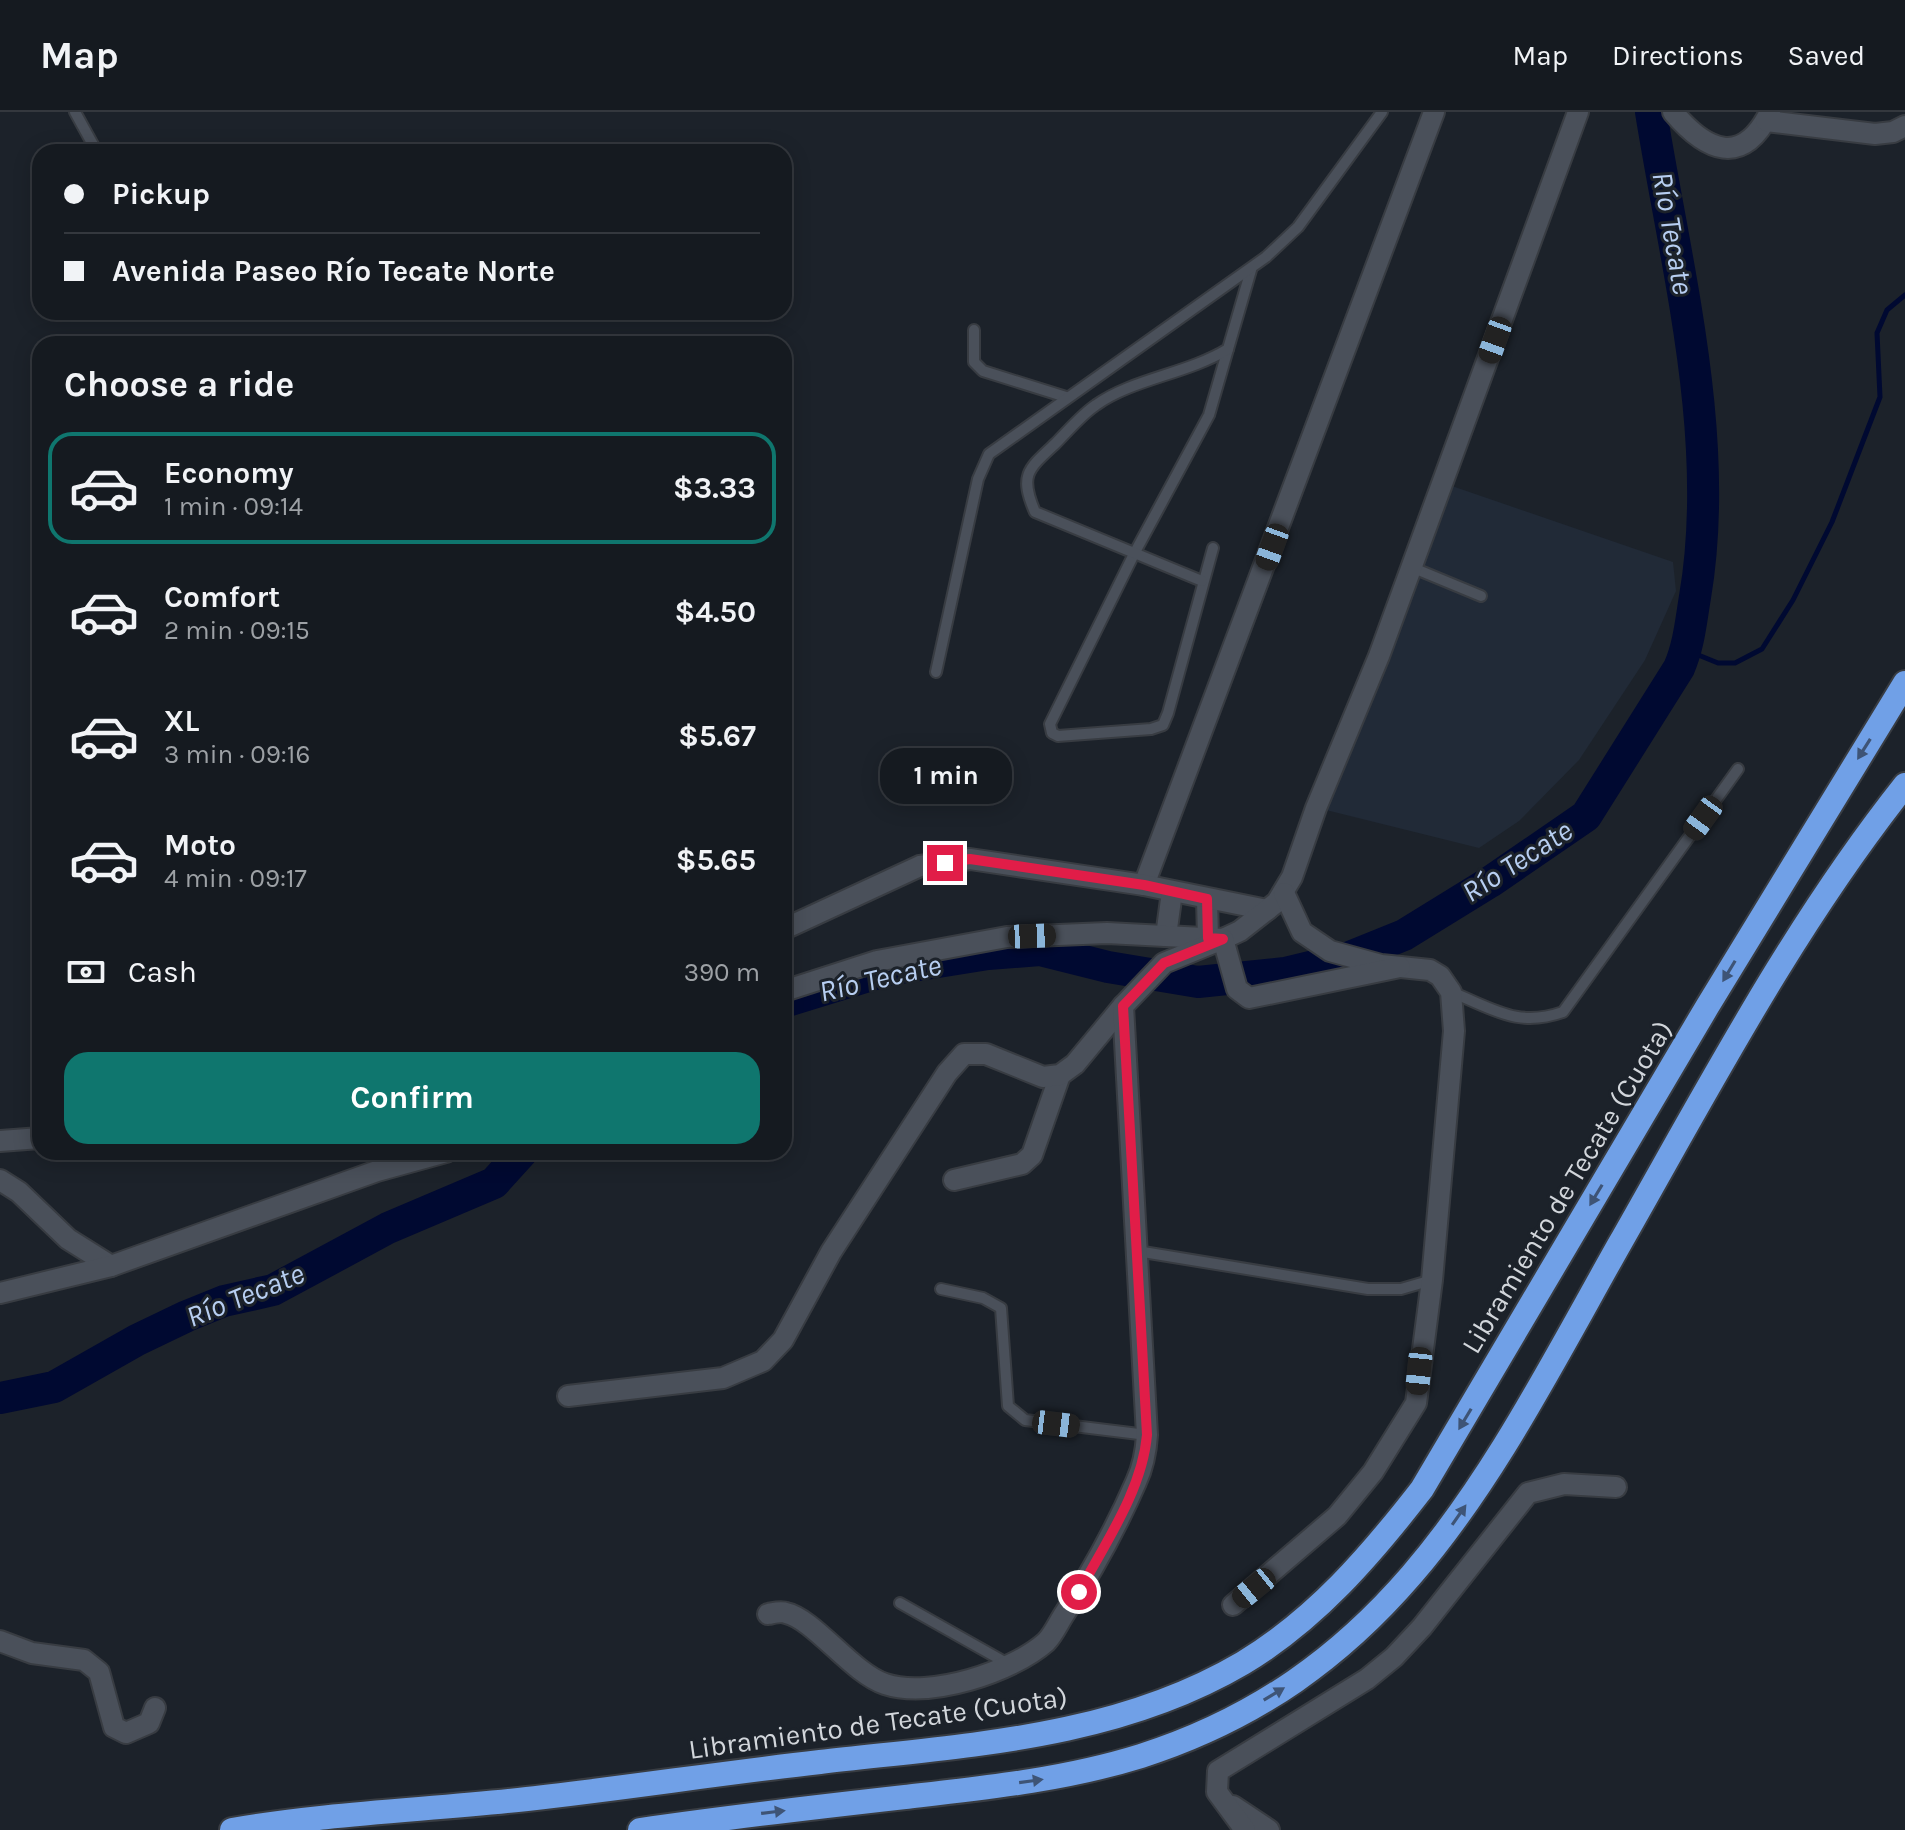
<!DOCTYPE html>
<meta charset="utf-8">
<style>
body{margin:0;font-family:Karla,sans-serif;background:#1e2329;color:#f1f3f6;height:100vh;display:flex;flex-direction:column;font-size:30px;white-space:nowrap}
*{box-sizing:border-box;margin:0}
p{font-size:26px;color:#9da1a5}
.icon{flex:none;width:44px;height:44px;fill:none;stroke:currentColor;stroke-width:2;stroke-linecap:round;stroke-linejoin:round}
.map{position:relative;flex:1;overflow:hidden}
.panel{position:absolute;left:32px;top:224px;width:760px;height:824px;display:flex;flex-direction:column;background:#151a20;border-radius:24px;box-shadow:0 4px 20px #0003,0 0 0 2px #34383e}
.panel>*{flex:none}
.guide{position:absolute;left:32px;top:32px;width:760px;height:176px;border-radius:24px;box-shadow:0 4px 20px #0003,0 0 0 2px #34383e;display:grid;align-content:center;height:176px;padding:0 32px;background:#151a20}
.end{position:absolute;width:36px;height:36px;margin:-18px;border:10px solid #e11d48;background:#fff;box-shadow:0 0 0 4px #fff}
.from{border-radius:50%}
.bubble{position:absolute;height:56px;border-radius:24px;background:#151a20;box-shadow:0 4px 20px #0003,0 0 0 2px #34383e;font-size:26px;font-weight:700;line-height:56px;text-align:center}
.car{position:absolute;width:24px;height:48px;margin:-24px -12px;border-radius:10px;box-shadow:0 0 6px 2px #0007;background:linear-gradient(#222 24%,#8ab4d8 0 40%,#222 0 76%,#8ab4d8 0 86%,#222 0)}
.guide b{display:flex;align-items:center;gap:28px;height:76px;font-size:30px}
.guide b+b{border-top:2px solid #34383e}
.guide i{width:20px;height:20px;background:#f1f3f6}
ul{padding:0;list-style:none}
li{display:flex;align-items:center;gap:24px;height:112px;margin:0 16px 12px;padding:0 16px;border:4px solid transparent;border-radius:24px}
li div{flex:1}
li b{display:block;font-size:30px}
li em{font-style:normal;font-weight:700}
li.current{border-color:#0f766e}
li>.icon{width:72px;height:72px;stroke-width:1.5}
h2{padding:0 32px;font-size:36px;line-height:96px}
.pay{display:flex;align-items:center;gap:20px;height:88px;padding:0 32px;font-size:30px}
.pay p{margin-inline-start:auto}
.cta{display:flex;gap:16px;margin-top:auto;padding:16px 32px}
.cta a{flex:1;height:92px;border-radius:24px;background:#0f766e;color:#fff;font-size:32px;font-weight:700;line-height:92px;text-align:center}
header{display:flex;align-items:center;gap:48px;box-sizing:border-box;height:112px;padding:0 40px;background:#151a20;border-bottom:2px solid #34383e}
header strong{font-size:38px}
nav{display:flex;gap:44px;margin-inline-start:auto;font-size:28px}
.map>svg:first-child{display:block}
</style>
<header>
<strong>Map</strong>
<nav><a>Map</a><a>Directions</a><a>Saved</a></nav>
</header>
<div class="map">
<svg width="1905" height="1718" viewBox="0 0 1905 1718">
<rect width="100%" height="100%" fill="#1c222a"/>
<polygon fill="#212a37" points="1449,373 1673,450 1676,479 1645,548 1579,648 1519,709 1479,736 1326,698"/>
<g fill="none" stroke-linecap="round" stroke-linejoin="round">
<polyline stroke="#000931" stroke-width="5" points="1686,538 1718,551 1735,551 1762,537 1793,488 1832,410 1880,285 1877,221 1887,198 1905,183"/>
<g stroke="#000931" stroke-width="32">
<path d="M784 890 888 858 988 842 1040 838 1108 855 1198 870 1285 861 1347 846 1404 823 1490 770 1586 704 1679 556C1689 533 1691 509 1695 485 1722 327 1676 155 1651 0"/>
<polyline points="0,1286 54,1275 137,1228 187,1204 224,1189 273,1178 388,1116 494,1071 522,1040"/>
</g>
<g stroke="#383c42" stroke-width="14">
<g id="service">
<polyline points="75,0 97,40"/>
<polyline points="974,218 974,250 983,259 1066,285"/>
<polyline points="1213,436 1168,601 1163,613 1151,617 1058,624 1052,621 1050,612 1134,442 1209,303 1228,237"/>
<polyline points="1411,455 1481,484"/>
<path d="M1202 469 1035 400C1019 363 1028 357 1055 332 1068 319 1081 303 1096 293 1132 267 1187 262 1228 237L1251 158"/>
<polyline points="936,560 978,367 989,342 1266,145 1298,115 1382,0"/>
<path d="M1451 880C1494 897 1517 916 1563 900L1738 657"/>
<polyline points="1137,1139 1368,1177 1401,1177 1432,1168"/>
<polyline points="941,1177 983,1186 1001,1196 1008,1294 1025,1308 1147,1323"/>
<polyline points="900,1491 1010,1553"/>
</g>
</g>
<g stroke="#383c42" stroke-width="24">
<g id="minor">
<path d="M1673 0C1706 39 1742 56 1770 0"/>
<polyline points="1766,9 1875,22 1893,20 1905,14"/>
<polyline points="1144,773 1434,0"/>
<polyline points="1207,787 1208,826"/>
<polyline points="784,817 920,754 970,747 1144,773 1267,798"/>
<polyline points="1166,824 1172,780"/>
<polyline points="784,879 877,849 1007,825 1107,821 1223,827 1240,819 1277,790 1292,765 1316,696 1379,544 1578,0"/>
<polyline points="0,1029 40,1026"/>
<polyline points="0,1068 19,1080 68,1127 111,1154"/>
<polyline points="954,1068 1022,1052 1032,1043 1060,963"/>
<polyline points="0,1181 111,1154 377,1059 446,1040"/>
<polyline points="568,1284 723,1266 763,1249 783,1228 831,1140 947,961 964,942 986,942 1043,965 1060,963 1075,952 1123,894"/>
<polyline points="1233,1493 1337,1404 1373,1360 1416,1291 1432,1168 1454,919 1451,880 1440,864 1430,858 1381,853 1330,839 1302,820 1284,781"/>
<path d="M768 1502C774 1501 781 1499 786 1501 814 1507 852 1561 885 1572 930 1587 1012 1560 1046 1530 1053 1523 1058 1512 1063 1504 1090 1463 1116 1416 1136 1370 1143 1355 1146 1340 1147 1323L1123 894 1164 851 1223 827 1237 877 1249 886 1400 855"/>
<polyline points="0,1529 32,1541 84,1548 99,1560 114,1615 126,1621 149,1611 155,1596"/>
<polyline points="1233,1694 1269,1718"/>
<polyline points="1245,1718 1217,1680 1218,1659 1367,1567 1394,1545 1422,1515 1528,1381 1564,1372 1616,1375"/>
</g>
</g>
<g stroke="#383c42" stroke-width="28">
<g id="motorway">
<path d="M232 1718C329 1701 429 1698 527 1687 625 1676 722 1661 820 1650 965 1633 1114 1627 1243 1551 1316 1507 1370 1444 1422 1377L1707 895 1905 571"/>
<path d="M640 1718C728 1705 816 1695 905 1685 984 1676 1064 1668 1141 1644 1400 1561 1495 1353 1619 1133 1708 977 1793 814 1905 673"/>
</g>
</g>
<use href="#service" stroke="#4a505a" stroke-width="10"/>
<use href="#minor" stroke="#4a505a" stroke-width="20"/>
<use href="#motorway" stroke="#70a0e7" stroke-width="24"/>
</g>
<defs><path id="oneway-solid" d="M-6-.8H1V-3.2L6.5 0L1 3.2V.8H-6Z" transform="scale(2)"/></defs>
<g fill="#3e5476">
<use href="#oneway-solid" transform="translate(1864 637) rotate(122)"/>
<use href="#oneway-solid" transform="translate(1729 859) rotate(121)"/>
<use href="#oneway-solid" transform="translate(1596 1083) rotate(121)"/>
<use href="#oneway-solid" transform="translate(1465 1307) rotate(121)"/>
<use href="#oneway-solid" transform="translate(1459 1403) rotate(-55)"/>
<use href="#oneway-solid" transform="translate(1274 1582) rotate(-31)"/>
<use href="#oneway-solid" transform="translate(1031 1669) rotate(-8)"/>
<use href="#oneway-solid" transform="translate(773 1700) rotate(-7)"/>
</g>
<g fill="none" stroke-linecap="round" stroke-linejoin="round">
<path stroke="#e11d48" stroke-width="10" d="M945 751 970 747 1144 773 1207 787 1208 826 1223 827 1164 851 1123 894 1147 1323C1142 1379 1105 1431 1079 1480"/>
</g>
<g text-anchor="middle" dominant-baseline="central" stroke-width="6" stroke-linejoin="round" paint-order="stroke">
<g font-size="28" fill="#d2d6db" stroke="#1c222a">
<text transform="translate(1567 1075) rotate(-59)">Libramiento de Tecate (Cuota)</text>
<text transform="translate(878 1611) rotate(-8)">Libramiento de Tecate (Cuota)</text>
</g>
<g font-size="30" font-style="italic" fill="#b7cef1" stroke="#1c222a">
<text transform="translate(1673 121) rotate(80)">Río Tecate</text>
<text transform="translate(1517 749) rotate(-33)">Río Tecate</text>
<text transform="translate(880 866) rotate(-13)">Río Tecate</text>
<text transform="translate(245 1183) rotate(-22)">Río Tecate</text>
</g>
</g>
</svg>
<i class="end from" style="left:1079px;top:1480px"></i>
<i class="end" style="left:945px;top:751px"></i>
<div class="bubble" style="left:880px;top:636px;width:132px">1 min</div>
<i class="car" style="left:1495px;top:228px;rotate:200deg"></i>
<i class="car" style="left:1272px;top:435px;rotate:200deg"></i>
<i class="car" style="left:1703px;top:706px;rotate:216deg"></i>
<i class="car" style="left:1032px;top:824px;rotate:88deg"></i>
<i class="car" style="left:1419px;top:1259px;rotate:186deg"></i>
<i class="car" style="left:1056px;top:1312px;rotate:97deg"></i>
<i class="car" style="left:1254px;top:1476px;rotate:231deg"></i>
<div class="guide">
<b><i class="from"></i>Pickup</b>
<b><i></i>Avenida Paseo Río Tecate Norte</b>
</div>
<section class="panel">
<h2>Choose a ride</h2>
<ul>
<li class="current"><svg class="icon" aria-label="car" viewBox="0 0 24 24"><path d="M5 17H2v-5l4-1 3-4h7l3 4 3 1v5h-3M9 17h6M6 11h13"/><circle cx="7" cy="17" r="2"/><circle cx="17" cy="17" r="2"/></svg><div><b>Economy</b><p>1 min · 09:14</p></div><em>$3.33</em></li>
<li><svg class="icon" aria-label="car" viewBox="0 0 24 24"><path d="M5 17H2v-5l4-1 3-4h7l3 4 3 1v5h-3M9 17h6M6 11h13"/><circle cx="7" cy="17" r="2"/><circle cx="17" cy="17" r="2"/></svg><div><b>Comfort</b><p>2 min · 09:15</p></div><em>$4.50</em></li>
<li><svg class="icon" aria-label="car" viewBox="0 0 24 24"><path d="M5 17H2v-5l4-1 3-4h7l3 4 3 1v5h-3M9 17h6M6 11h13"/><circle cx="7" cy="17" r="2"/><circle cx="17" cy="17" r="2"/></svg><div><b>XL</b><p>3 min · 09:16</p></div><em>$5.67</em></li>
<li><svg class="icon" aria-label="car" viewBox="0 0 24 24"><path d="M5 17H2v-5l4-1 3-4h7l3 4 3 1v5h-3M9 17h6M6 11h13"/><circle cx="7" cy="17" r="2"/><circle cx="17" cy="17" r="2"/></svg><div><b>Moto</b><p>4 min · 09:17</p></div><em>$5.65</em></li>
</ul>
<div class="pay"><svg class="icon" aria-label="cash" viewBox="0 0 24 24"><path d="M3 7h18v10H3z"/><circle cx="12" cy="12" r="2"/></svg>Cash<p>390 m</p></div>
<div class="cta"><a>Confirm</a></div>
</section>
</div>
